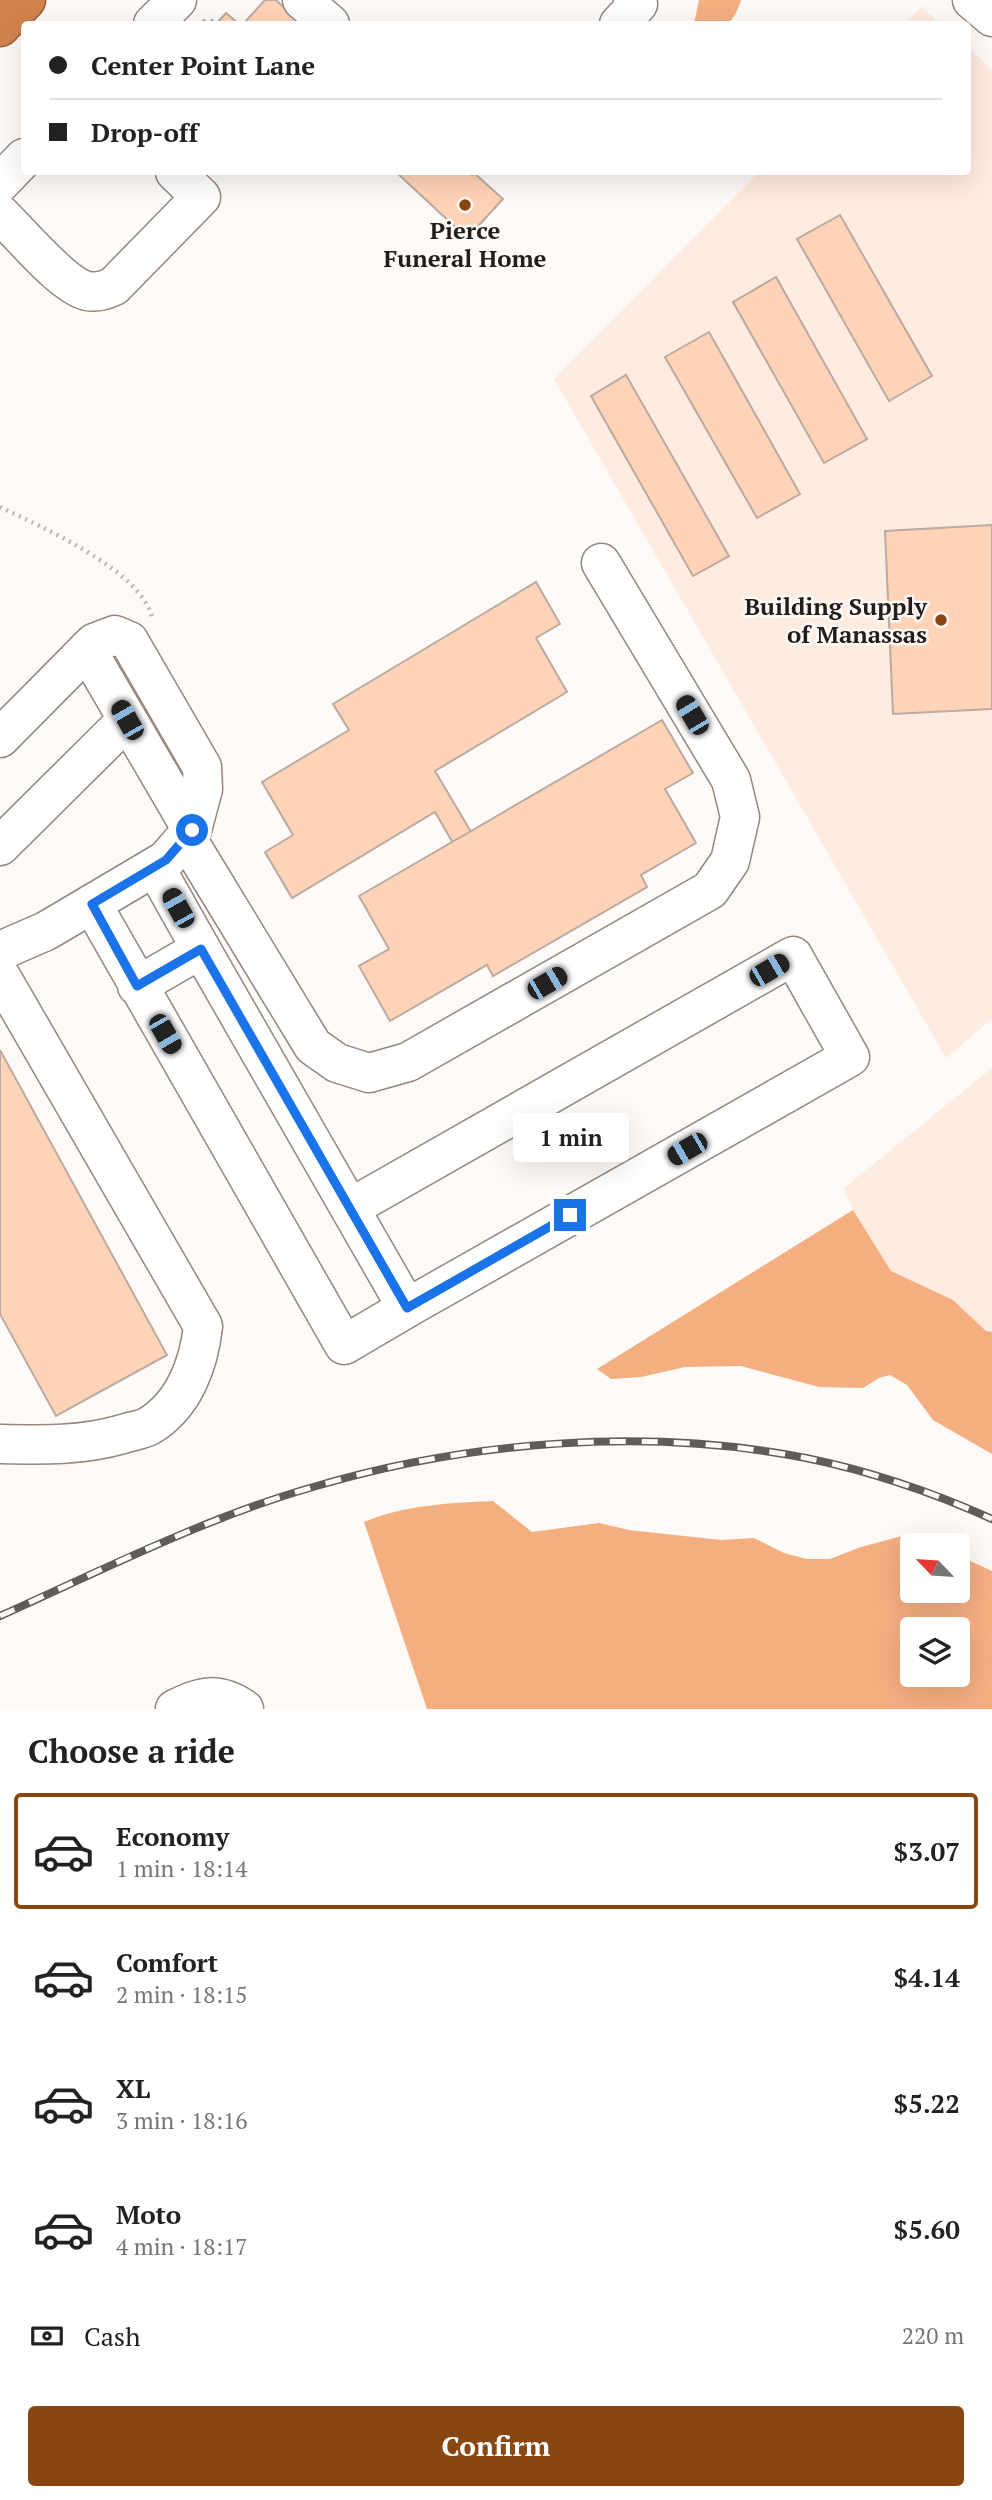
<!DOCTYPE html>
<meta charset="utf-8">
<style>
body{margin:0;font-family:"PT Serif",serif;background:#f6f6f6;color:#222;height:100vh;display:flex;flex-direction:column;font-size:26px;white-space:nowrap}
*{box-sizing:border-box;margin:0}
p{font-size:23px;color:#767676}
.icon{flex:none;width:38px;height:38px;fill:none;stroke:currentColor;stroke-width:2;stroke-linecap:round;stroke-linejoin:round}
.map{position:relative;height:1709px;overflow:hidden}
.panel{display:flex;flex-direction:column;background:#fff;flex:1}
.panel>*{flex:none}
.hud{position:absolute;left:21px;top:21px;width:950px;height:154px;border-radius:7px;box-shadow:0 7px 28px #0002;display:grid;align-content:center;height:154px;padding:0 28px;background:#fff}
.needle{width:46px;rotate:295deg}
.fabs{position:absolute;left:900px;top:1533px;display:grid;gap:14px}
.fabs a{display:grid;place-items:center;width:70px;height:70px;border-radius:7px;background:#fff;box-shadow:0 7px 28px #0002;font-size:35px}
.end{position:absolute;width:32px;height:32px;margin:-16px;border:9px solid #1a73e8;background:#fff;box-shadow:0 0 0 4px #fff}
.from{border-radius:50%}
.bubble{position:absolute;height:49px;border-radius:7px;background:#fff;box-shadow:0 7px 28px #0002;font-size:23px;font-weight:700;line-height:49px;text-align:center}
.car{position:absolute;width:21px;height:42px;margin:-21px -10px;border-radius:9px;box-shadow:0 0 5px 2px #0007;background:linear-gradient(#222 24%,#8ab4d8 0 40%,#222 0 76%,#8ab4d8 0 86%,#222 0)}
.hud b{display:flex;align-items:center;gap:24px;height:66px;font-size:26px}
.hud b+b{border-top:2px solid #e0e0e0}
.hud i{width:18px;height:18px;background:#222}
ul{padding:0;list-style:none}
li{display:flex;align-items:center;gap:21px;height:116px;margin:0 14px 10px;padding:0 14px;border:4px solid transparent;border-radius:7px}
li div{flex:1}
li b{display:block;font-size:26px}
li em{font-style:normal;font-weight:700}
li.current{border-color:#884712}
li>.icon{width:63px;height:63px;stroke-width:1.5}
h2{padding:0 28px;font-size:32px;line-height:84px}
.pay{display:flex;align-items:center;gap:18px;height:77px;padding:0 28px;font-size:26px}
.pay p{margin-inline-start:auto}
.button{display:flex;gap:14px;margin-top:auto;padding:14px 28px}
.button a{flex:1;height:80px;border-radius:7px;background:#884712;color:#fff;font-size:28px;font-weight:700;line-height:80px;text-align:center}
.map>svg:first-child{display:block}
</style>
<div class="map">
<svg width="992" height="1709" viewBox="0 0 992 1709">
<rect width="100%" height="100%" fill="#fefaf8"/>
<g fill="#ffebdf">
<polygon points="921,7 941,24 904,24"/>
<polygon points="968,48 992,69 992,1019 946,1058 554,379 759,172 968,172"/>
<polygon points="992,1068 992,1332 986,1331 953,1300 891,1271 853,1210 844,1188"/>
</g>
<g fill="#f5ae80" fill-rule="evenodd">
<path d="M699 0H741C731 31 723 25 694 24Z"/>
<polygon points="853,1210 891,1271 953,1300 986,1331 992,1332 992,1454 933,1420 907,1385 890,1375 879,1378 863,1388 819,1387 741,1366 685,1367 641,1377 611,1379 597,1369"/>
<path d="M493 1501 532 1532 599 1523 629 1530 721 1540 754 1538 784 1553 807 1559H830L861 1547 902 1536 934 1545H912V1591H957V1555L992 1571V1709H427L364 1522C405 1505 448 1503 493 1501ZM957 1629V1675H912V1629Z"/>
</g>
<g fill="#ffd3b7" stroke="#baaaa0" stroke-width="2">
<polygon points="265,0 276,0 302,24 243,24"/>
<polygon points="226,13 239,24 200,24 204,20 209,24 212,20 216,24"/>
<polygon points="396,172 469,172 472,175 474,173 503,199 467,238"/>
<polygon points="840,215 932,376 889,401 797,239"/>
<polygon points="776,277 867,439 824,463 733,302"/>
<polygon points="709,332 800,494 757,518 665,357"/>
<polygon points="626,375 729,556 693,576 591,396"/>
<polygon points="992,525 992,709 893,714 885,531"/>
<polygon points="536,582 560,624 536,638 567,692 435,771 471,832 453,843 435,812 292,898 265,852 293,835 262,782 349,730 333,704"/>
<polygon points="662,720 693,773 665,789 696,843 641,875 647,887 493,976 487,965 390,1021 359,966 389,949 359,896"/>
<polygon points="0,1050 167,1355 56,1416 0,1314"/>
</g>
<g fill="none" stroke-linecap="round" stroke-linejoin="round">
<g stroke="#96867c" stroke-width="41">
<g id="minor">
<polyline points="302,0 330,24"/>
<polyline points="972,0 992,17"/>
<polyline points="153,24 177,0"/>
<polyline points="619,24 638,4 633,0"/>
<polyline points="0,183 24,158"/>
<path d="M0 214C20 233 62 285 87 291 97 293 106 290 114 286L201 197 175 172"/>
<polyline points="87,650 192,830"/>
<polyline points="0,738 94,643 115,635 129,641 202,767 203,789 192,830 166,860 46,931 0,951"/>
<polyline points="186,837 313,1046 337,1063 369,1073 408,1062 710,890 730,861 740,817 731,780 601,563"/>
<polyline points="0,846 127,720"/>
<polyline points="155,867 201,949"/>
<polyline points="92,904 344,1345 407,1308 201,949 137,986"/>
<path d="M0 975 203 1326C199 1364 184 1405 149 1426 142 1430 131 1431 123 1434 81 1446 44 1445 0 1444"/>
<polyline points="350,1208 793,956 850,1057 407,1308"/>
<path d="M175 1709C202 1696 217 1691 244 1709"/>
</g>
</g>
<g stroke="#945f3b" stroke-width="41">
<polyline id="highway" points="0,27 26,0"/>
</g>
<path stroke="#bab5b3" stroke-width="4.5" stroke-dasharray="2 5" stroke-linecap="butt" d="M0 507C42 527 140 570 152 617"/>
<use href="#minor" stroke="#fff" stroke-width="38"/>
<use href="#highway" stroke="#d1834d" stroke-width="38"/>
<g stroke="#625c59" stroke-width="8">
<path id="rail" d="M0 1616C102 1570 205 1518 313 1487 468 1441 647 1427 806 1458 870 1471 932 1492 992 1519"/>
</g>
<use href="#rail" stroke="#fefaf8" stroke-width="5" stroke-dasharray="16" stroke-linecap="butt"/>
</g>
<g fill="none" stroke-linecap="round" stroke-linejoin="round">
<polyline stroke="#1a73e8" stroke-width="9" points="192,830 166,860 92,904 137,986 201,949 407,1308 570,1215"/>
</g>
<g fill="#884712" stroke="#fefaf8" stroke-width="2.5">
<circle cx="465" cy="205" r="7"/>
<circle cx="941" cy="620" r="7"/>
</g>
<g text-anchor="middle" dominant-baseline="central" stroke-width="5" stroke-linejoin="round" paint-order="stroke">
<g font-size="24" font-weight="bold" fill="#231c19" stroke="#fefaf8">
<text x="465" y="230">Pierce<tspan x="465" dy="28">Funeral Home</tspan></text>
<text x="927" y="606" text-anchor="end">Building Supply<tspan x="927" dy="28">of Manassas</tspan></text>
</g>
</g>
</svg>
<div class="fabs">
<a><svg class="needle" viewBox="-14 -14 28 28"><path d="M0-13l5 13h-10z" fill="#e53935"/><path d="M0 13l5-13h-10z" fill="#767676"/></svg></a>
<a><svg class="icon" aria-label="layers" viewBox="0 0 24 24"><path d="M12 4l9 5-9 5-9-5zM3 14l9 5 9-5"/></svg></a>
</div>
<i class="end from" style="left:192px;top:830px"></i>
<i class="end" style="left:570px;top:1215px"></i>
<div class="bubble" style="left:513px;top:1113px;width:116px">1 min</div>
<i class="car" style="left:692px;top:715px;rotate:329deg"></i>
<i class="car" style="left:127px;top:720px;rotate:330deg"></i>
<i class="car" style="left:178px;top:908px;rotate:331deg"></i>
<i class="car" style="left:769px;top:970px;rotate:60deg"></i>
<i class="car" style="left:547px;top:983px;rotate:60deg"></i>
<i class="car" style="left:165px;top:1034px;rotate:150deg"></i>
<i class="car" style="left:687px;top:1149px;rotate:240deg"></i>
<div class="hud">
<b><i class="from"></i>Center Point Lane</b>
<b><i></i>Drop-off</b>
</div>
</div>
<section class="panel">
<h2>Choose a ride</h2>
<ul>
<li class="current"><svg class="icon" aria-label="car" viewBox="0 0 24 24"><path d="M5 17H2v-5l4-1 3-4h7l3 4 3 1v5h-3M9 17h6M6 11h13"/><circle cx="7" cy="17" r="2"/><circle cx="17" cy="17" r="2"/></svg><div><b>Economy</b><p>1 min · 18:14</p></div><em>$3.07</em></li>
<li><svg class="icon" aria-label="car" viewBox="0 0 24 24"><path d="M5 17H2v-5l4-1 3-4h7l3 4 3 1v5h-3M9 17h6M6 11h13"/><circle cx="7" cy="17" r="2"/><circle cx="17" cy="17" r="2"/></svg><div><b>Comfort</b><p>2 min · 18:15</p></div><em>$4.14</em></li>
<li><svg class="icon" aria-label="car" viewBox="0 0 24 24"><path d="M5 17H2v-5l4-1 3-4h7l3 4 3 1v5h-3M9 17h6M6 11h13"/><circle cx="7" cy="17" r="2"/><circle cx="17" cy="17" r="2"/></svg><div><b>XL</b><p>3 min · 18:16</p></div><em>$5.22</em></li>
<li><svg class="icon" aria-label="car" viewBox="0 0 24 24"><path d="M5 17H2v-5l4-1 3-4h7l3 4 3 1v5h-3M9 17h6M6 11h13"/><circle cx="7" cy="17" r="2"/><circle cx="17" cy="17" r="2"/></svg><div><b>Moto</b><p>4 min · 18:17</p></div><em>$5.60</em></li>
</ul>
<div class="pay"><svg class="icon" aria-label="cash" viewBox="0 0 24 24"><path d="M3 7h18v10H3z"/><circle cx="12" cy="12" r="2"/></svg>Cash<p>220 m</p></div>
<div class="button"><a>Confirm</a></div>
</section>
